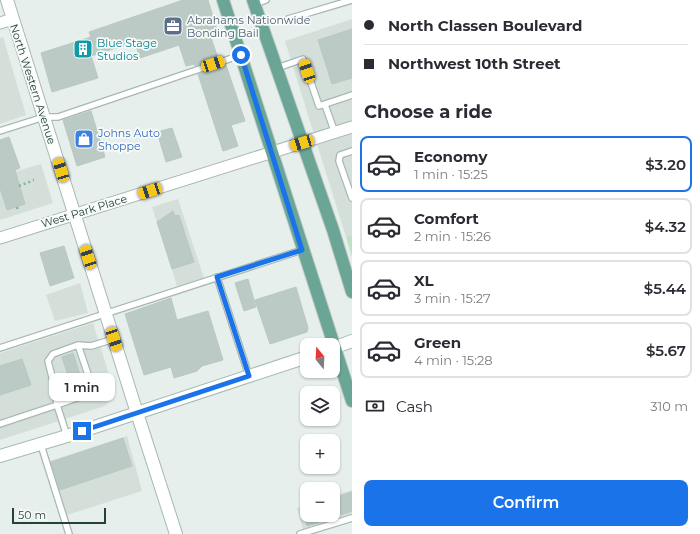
<!DOCTYPE html>
<meta charset="utf-8">
<style>
body{margin:0;font-family:Montserrat,sans-serif;background:#f2f2f3;color:#2b2b33;height:100vh;display:flex;flex-direction:column;font-size:15px;white-space:nowrap}
*{box-sizing:border-box;margin:0}
p{font-size:13px;color:#7c7c81}
.icon{flex:none;width:22px;height:22px;fill:none;stroke:currentColor;stroke-width:2;stroke-linecap:round;stroke-linejoin:round}
.map{position:relative;flex:1;overflow:hidden}
.drawer{display:flex;flex-direction:column;background:#fff;width:348px}
.drawer>*{flex:none}
.banner{display:grid;align-content:center;height:88px;padding:0 12px;background:#fff}
.needle{width:26px;rotate:342deg}
.fabs{position:absolute;left:300px;top:338px;display:grid;gap:8px}
.fabs a{display:grid;place-items:center;width:40px;height:40px;border-radius:8px;background:#fff;box-shadow:0 1px 3px #0004;font-size:20px}
.scale{position:absolute;left:12px;bottom:10px;width:94px;box-sizing:border-box;padding-left:4px;border:2px solid #24423a;border-top:0;font-size:11px;line-height:14px;white-space:nowrap;color:#24423a;-webkit-text-stroke:3px #f7fbf9;paint-order:stroke}
.end{position:absolute;width:18px;height:18px;margin:-9px;border:5px solid #1a73e8;background:#fff;box-shadow:0 0 0 2px #fff}
.from{border-radius:50%}
.bubble{position:absolute;height:28px;border-radius:8px;background:#fff;box-shadow:0 1px 3px #0004;font-size:13px;font-weight:600;line-height:28px;text-align:center}
.car{position:absolute;width:12px;height:24px;margin:-12px -6px;border-radius:5px;box-shadow:0 0 3px 1px #0007;background:linear-gradient(#f5c518 24%,#345 0 40%,#f5c518 0 76%,#345 0 86%,#f5c518 0)}
.banner b{display:flex;align-items:center;gap:14px;height:38px;font-size:15px}
.banner b+b{border-top:1px solid #e1e1e2}
.banner i{width:10px;height:10px;background:#2b2b33}
ul{padding:0;list-style:none}
li{display:flex;align-items:center;gap:12px;height:56px;margin:0 8px 6px;padding:0 4px;border:2px solid #e1e1e2;border-radius:8px}
li div{flex:1}
li b{display:block;font-size:15px}
li em{font-style:normal;font-weight:600}
li.on{border-color:#1a73e8}
li>.icon{width:36px;height:36px;stroke-width:1.5}
h2{padding:0 12px;font-size:18px;line-height:48px}
.pay{display:flex;align-items:center;gap:10px;height:44px;padding:0 12px;font-size:15px}
.pay p{margin-inline-start:auto}
.cta{display:flex;gap:8px;margin-top:auto;padding:8px 12px}
.cta a{flex:1;height:46px;border-radius:8px;background:#1a73e8;color:#fff;font-size:16px;font-weight:600;line-height:46px;text-align:center}
main{display:flex;flex:1;min-height:0}
.map>svg:first-child{display:block}
</style>
<main>
<div class="map">
<svg width="352" height="534" viewBox="0 0 352 534">
<rect width="100%" height="100%" fill="#e6efeb"/>
<g fill="#d4dfda">
<polygon points="352,19 352,235 346,237 285,41"/>
<polygon points="3,37 26,115 0,124 0,38"/>
<polygon points="41,164 53,203 0,220 0,176"/>
<polygon points="178,199 204,278 177,286 152,207"/>
<polygon points="80,283 88,313 55,321 46,295"/>
<polygon points="93,323 115,394 105,406 0,440 0,353"/>
<polygon points="127,436 142,491 67,515 50,461"/>
<polygon points="352,490 352,514 303,529 297,508 307,505 307,515 333,515 333,496"/>
</g>
<polygon fill="#bfe0c8" points="352,235 352,257 346,237"/>
<g fill="#bbcac4" stroke="#b8c9c2">
<polygon points="183,0 208,0 218,33 210,35 218,58 195,66 195,64 186,66 179,45 140,58 135,42 91,56 98,78 52,92 41,53 91,37 89,32"/>
<polygon points="352,29 352,78 332,84 318,40"/>
<polygon points="226,65 245,121 231,125 238,146 223,151 198,74"/>
<polygon points="91,111 105,157 77,166 63,120"/>
<polygon points="172,128 182,157 166,162 157,132"/>
<polygon points="9,137 20,168 15,170 25,204 7,210 0,188 0,140"/>
<polygon points="173,211 175,216 179,215 194,262 172,269 157,222"/>
<polygon points="64,246 74,278 50,286 40,253"/>
<polygon points="248,279 256,307 244,311 235,283"/>
<polygon points="296,287 308,328 307,332 270,344 255,300"/>
<polygon points="171,298 177,320 208,311 223,360 202,366 197,371 174,378 171,367 144,375 125,314"/>
<polygon points="73,353 85,390 74,395 62,357"/>
<polygon points="22,359 31,385 0,395 0,366"/>
<polygon points="123,438 132,466 60,490 51,462"/>
<polygon points="352,492 352,511 341,515 339,509 333,511 333,498"/>
<polygon points="304,515 335,515 335,517 307,526"/>
</g>
<g fill="none" stroke-linecap="round" stroke-linejoin="round">
<g stroke="#a8b8b2" stroke-width="8">
<g id="service">
<polyline points="255,4 266,0"/>
<polyline points="288,19 352,0"/>
<polyline points="277,68 303,59 319,106 352,95"/>
<polyline points="325,105 335,133"/>
<polyline points="0,131 44,117 58,117 241,55"/>
<polyline points="352,151 340,155 339,161 352,198"/>
<polyline points="217,277 249,376"/>
<polyline points="78,345 93,389 91,393 57,405 56,393 48,361 53,354 78,345 91,346 114,339"/>
<polyline points="0,348 302,250"/>
<polyline points="0,424 57,405 67,436"/>
<polyline points="41,445 69,534"/>
<polyline points="300,534 352,518"/>
</g>
</g>
<g stroke="#a8b8b2" stroke-width="13">
<g id="minor">
<polyline points="0,23 13,19"/>
<polyline points="0,238 352,127"/>
</g>
</g>
<g stroke="#a8b8b2" stroke-width="14">
<polyline id="tertiary" points="7,0 137,413"/>
</g>
<g stroke="#a4bbb3" stroke-width="14">
<g id="secondary">
<polyline points="333,348 352,341"/>
<polyline points="137,413 176,534"/>
<polyline points="0,456 67,436 307,357"/>
</g>
</g>
<g stroke="#c2cac8" stroke-width="14">
<g id="primary">
<polyline points="223,0 352,401"/>
<polyline points="253,0 333,230 352,292"/>
</g>
</g>
<g stroke="#86b3a5" stroke-width="2.5" stroke-dasharray="2 3" stroke-linecap="butt">
<polyline points="19,186 34,180"/>
<polyline points="17,207 18,211"/>
</g>
<use href="#service" stroke="#fff" stroke-width="5.5"/>
<use href="#minor" stroke="#fff" stroke-width="11"/>
<use href="#tertiary" stroke="#fff" stroke-width="12"/>
<use href="#secondary" stroke="#fff" stroke-width="12"/>
<use href="#primary" stroke="#6aa596" stroke-width="12"/>
</g>
<g fill="none" stroke-linecap="round" stroke-linejoin="round">
<polyline stroke="#1a73e8" stroke-width="5" points="82,431 249,376 217,277 302,250 241,55"/>
</g>
<defs>
<g id="office-square" transform="scale(1)"><rect x="-9" y="-9" width="18" height="18" rx="4" fill="#5c6f8a" stroke="#f7fbf9"/><path d="M-6-3h4V-5.5h4V-3h4V5H-6ZM-1-4.5V-3h2v-1.5ZM-6 0V1H6V0Z" fill="#fff"/></g>
<g id="building-square" transform="scale(1)"><rect x="-9" y="-9" width="18" height="18" rx="4" fill="#0f9aa8" stroke="#f7fbf9"/><path d="M-4-6H4V6H1V3H-1V6H-4ZM-2.5-4.3h1.7v1.8h-1.7ZM.8-4.3h1.7v1.8H.8ZM-2.5-1h1.7V.8h-1.7ZM.8-1h1.7V.8H.8Z" fill="#fff"/></g>
<g id="shop-square" transform="scale(1)"><rect x="-9" y="-9" width="18" height="18" rx="4" fill="#3f7fe0" stroke="#f7fbf9"/><path d="M-5-2.5h2.3a2.7 3.5 0 0 1 5.4 0H5L5.5 6h-11ZM-1.5-2.5h3a1.5 2.3 0 0 0-3 0Z" fill="#fff"/></g>
</defs>
<g fill-rule="evenodd">
<use href="#office-square" x="173" y="26"/>
<use href="#building-square" x="83" y="49"/>
<use href="#shop-square" x="84" y="139"/>
</g>
<g text-anchor="middle" dominant-baseline="central" stroke-width="3.5" stroke-linejoin="round" paint-order="stroke">
<g font-size="11" fill="#4e5e75" stroke="#f7fbf9" text-anchor="start">
<text x="187" y="20">Abrahams Nationwide<tspan x="187" dy="13">Bonding Bail</tspan></text>
</g>
<g font-size="11" fill="#0d838f" stroke="#f7fbf9" text-anchor="start">
<text x="97" y="43">Blue Stage<tspan x="97" dy="13">Studios</tspan></text>
</g>
<g font-size="11" fill="#24423a" stroke="#f7fbf9">
<text transform="translate(33 84) rotate(72)">North Western Avenue</text>
<text transform="translate(84 211) rotate(-17)">West Park Place</text>
</g>
<g font-size="11" fill="#366cbe" stroke="#f7fbf9" text-anchor="start">
<text x="98" y="133">Johns Auto<tspan x="98" dy="13">Shoppe</tspan></text>
</g>
</g>
</svg>
<div class="fabs">
<a><svg class="needle" viewBox="-14 -14 28 28"><path d="M0-13l5 13h-10z" fill="#e53935"/><path d="M0 13l5-13h-10z" fill="#7c7c81"/></svg></a>
<a><svg class="icon" aria-label="layers" viewBox="0 0 24 24"><path d="M12 4l9 5-9 5-9-5zM3 14l9 5 9-5"/></svg></a>
<a>+</a>
<a>−</a>
</div>
<div class="scale">50 m</div>
<i class="end from" style="left:241px;top:55px"></i>
<i class="end" style="left:82px;top:431px"></i>
<div class="bubble" style="left:49px;top:373px;width:66px">1 min</div>
<i class="car" style="left:213px;top:64px;rotate:72deg"></i>
<i class="car" style="left:307px;top:71px;rotate:342deg"></i>
<i class="car" style="left:302px;top:143px;rotate:253deg"></i>
<i class="car" style="left:61px;top:170px;rotate:343deg"></i>
<i class="car" style="left:150px;top:191px;rotate:252deg"></i>
<i class="car" style="left:88px;top:257px;rotate:342deg"></i>
<i class="car" style="left:114px;top:339px;rotate:162deg"></i>
</div>
<section class="drawer">
<div class="banner">
<b><i class="from"></i>North Classen Boulevard</b>
<b><i></i>Northwest 10th Street</b>
</div>
<h2>Choose a ride</h2>
<ul>
<li class="on"><svg class="icon" aria-label="car" viewBox="0 0 24 24"><path d="M5 17H2v-5l4-1 3-4h7l3 4 3 1v5h-3M9 17h6M6 11h13"/><circle cx="7" cy="17" r="2"/><circle cx="17" cy="17" r="2"/></svg><div><b>Economy</b><p>1 min · 15:25</p></div><em>$3.20</em></li>
<li><svg class="icon" aria-label="car" viewBox="0 0 24 24"><path d="M5 17H2v-5l4-1 3-4h7l3 4 3 1v5h-3M9 17h6M6 11h13"/><circle cx="7" cy="17" r="2"/><circle cx="17" cy="17" r="2"/></svg><div><b>Comfort</b><p>2 min · 15:26</p></div><em>$4.32</em></li>
<li><svg class="icon" aria-label="car" viewBox="0 0 24 24"><path d="M5 17H2v-5l4-1 3-4h7l3 4 3 1v5h-3M9 17h6M6 11h13"/><circle cx="7" cy="17" r="2"/><circle cx="17" cy="17" r="2"/></svg><div><b>XL</b><p>3 min · 15:27</p></div><em>$5.44</em></li>
<li><svg class="icon" aria-label="car" viewBox="0 0 24 24"><path d="M5 17H2v-5l4-1 3-4h7l3 4 3 1v5h-3M9 17h6M6 11h13"/><circle cx="7" cy="17" r="2"/><circle cx="17" cy="17" r="2"/></svg><div><b>Green</b><p>4 min · 15:28</p></div><em>$5.67</em></li>
</ul>
<div class="pay"><svg class="icon" aria-label="cash" viewBox="0 0 24 24"><path d="M3 7h18v10H3z"/><circle cx="12" cy="12" r="2"/></svg>Cash<p>310 m</p></div>
<div class="cta"><a>Confirm</a></div>
</section>
</main>
